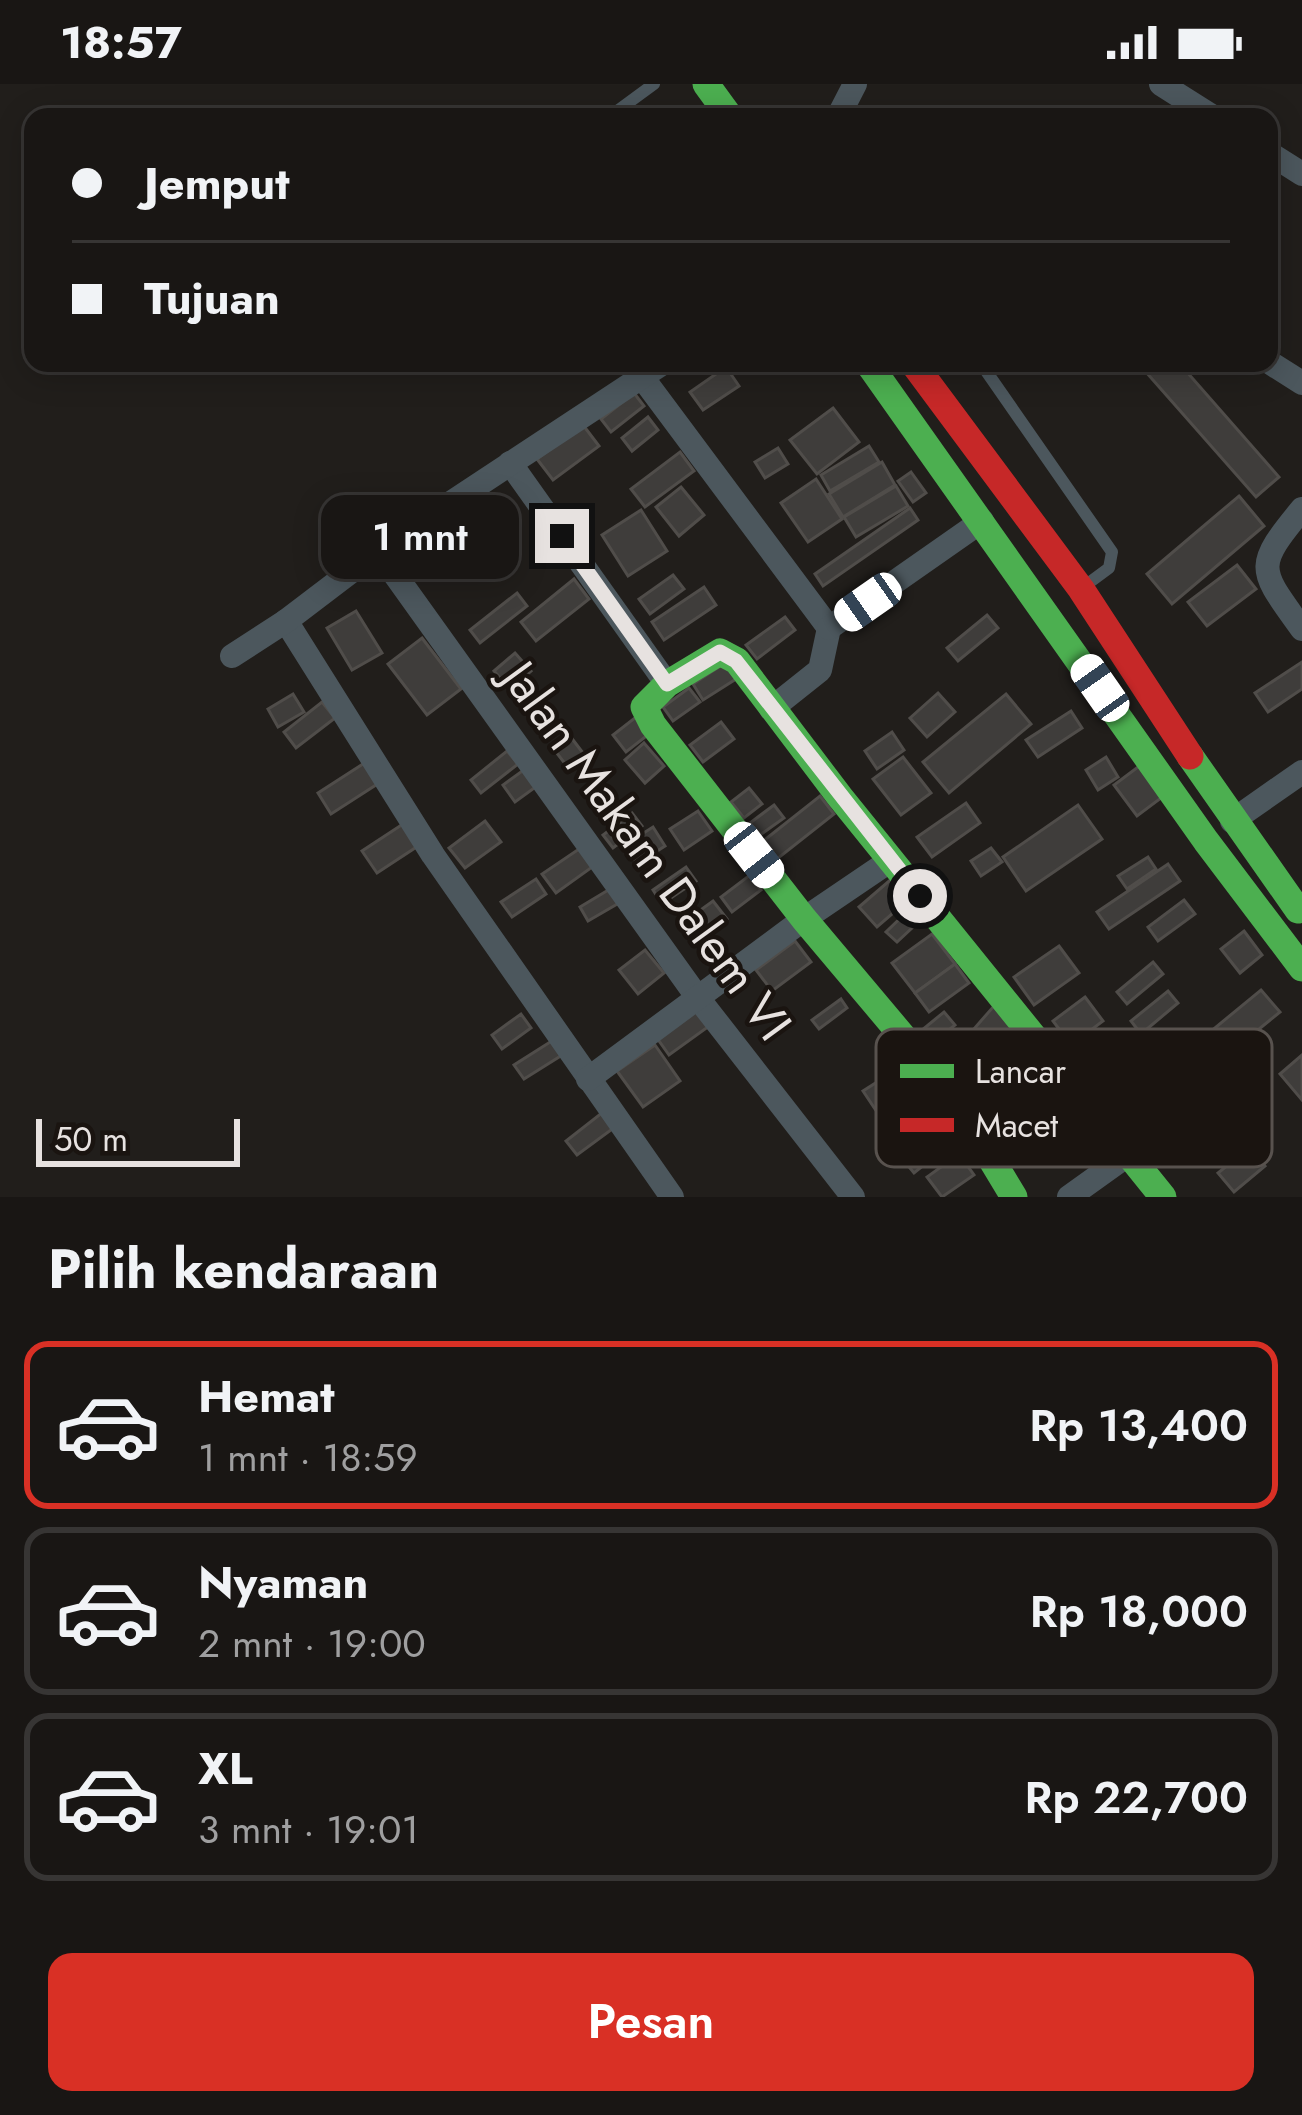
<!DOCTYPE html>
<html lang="id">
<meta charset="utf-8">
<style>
body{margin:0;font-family:Jost,sans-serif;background:#221f1d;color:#f1f3f6;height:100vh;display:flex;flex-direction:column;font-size:45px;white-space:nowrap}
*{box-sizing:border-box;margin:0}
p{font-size:39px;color:#9f9fa0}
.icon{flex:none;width:66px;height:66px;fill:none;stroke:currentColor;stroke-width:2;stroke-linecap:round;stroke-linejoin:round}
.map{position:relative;height:1113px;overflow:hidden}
.side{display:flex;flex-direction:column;background:#191614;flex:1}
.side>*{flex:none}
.guide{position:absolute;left:24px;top:24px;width:1254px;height:264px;border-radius:24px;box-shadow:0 6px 30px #0003,0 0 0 3px #373534;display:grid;align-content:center;height:264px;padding:0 48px;background:#191614}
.scale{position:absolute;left:36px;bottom:30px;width:204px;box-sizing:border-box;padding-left:12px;border:6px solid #e7e2e0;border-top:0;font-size:33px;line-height:42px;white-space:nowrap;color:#e7e2e0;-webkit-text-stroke:9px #1a1410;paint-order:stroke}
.end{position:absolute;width:54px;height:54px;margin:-27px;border:15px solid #e7e2e0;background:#111;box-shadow:0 0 0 6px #111}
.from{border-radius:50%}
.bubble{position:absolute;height:84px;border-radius:24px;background:#191614;box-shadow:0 6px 30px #0003,0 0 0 3px #373534;font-size:39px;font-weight:600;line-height:84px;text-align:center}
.car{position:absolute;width:36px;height:72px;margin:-36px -18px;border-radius:15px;box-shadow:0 0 9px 3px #0007;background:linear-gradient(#fff 24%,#345 0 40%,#fff 0 76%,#345 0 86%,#fff 0)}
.guide b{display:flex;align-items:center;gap:42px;height:114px;font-size:45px}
.guide b+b{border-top:3px solid #373534}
.guide i{width:30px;height:30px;background:#f1f3f6}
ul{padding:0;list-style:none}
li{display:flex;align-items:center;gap:36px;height:168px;margin:0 24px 18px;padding:0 24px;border:6px solid #373534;border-radius:24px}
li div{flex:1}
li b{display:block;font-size:45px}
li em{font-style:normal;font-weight:600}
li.on{border-color:#d93025}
li>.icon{width:108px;height:108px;stroke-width:1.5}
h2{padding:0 48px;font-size:54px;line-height:144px}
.button{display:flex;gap:24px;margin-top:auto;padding:24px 48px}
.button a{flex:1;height:138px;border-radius:24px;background:#d93025;color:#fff;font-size:48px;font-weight:600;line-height:138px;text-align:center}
.status{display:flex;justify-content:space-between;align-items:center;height:84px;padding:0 60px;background:#191614;direction:ltr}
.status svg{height:33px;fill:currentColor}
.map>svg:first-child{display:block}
</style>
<div class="status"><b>18:57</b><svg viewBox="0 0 49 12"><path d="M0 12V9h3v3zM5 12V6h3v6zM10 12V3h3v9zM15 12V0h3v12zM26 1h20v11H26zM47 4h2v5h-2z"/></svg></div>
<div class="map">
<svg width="1302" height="1113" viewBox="0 0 1302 1113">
<rect width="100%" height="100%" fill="#211e1b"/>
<g fill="#3f3d3b" stroke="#504d4a" stroke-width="3">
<polygon points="1138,279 1179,279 1279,393 1256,413"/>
<polygon points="726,283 739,302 703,326 690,308"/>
<polygon points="634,309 644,322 611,348 601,335"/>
<polygon points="833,324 859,358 817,390 790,356"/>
<polygon points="648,333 658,346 632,367 622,354"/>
<polygon points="583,341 599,362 553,396 537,375"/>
<polygon points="869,362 879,378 830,407 821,391"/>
<polygon points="778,364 788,380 765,394 755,378"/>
<polygon points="680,368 694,387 645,423 631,405"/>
<polygon points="882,378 895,401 843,433 829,410"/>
<polygon points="911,388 926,409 913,418 898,397"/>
<polygon points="816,395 842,435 808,458 781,419"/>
<polygon points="896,402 908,422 856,453 844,433"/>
<polygon points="681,403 704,431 679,452 656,423"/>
<polygon points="1239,412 1264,442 1172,520 1147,490"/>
<polygon points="910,424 918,436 823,502 815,490"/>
<polygon points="641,426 667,467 628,492 602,451"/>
<polygon points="1237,481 1256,505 1207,542 1188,518"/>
<polygon points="673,491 684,505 650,530 639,515"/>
<polygon points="574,495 589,515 536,557 521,538"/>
<polygon points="704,503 716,521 664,556 652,538"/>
<polygon points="517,509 527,522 480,559 470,546"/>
<polygon points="356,527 382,569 352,586 327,544"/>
<polygon points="987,531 998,544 958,577 947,564"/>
<polygon points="785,533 795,546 757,575 746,561"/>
<polygon points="422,554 461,605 427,631 388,580"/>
<polygon points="515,569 531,587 510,605 494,587"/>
<polygon points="1302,578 1302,605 1268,628 1255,609"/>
<polygon points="725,579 736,595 703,616 693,600"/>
<polygon points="689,604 700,618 673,637 663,623"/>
<polygon points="938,609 955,628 927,653 910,634"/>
<polygon points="293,610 304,628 278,643 268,625"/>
<polygon points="1006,610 1031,640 949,709 923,678"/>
<polygon points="322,618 335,634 296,664 284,648"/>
<polygon points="1071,627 1082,644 1038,673 1026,656"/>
<polygon points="636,633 649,650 626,668 613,651"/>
<polygon points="721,638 734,655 703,678 690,661"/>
<polygon points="892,648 904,666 877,685 865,667"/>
<polygon points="570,652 583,669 566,681 553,664"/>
<polygon points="644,659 664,682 645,699 625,676"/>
<polygon points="507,667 518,680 481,709 471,696"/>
<polygon points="903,673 931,709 901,731 873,695"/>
<polygon points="1106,673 1118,693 1098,706 1086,686"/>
<polygon points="366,678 379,699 331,730 318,709"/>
<polygon points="1142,680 1165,711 1137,732 1114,701"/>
<polygon points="525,685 537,702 515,718 503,701"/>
<polygon points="749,704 762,720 744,734 731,718"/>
<polygon points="820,712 834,730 777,775 762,758"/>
<polygon points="966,719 980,739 932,773 917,753"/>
<polygon points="774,721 784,734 760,751 750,739"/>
<polygon points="1078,721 1102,755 1026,807 1003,773"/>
<polygon points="698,727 712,747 684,766 670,745"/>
<polygon points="632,729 642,742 613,764 603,751"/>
<polygon points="485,737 501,758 465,784 449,764"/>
<polygon points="406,738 421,760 377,789 362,767"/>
<polygon points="653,743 665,762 637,780 625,761"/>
<polygon points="582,763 595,781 556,809 542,790"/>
<polygon points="991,764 1002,778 981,792 971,777"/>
<polygon points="1148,773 1156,785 1127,805 1118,792"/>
<polygon points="1168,780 1180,797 1109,845 1097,828"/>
<polygon points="686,783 696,797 662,820 653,806"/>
<polygon points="750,791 761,806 732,828 721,813"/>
<polygon points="536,795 546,810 512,833 501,818"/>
<polygon points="889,797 907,817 877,843 859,823"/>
<polygon points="610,805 619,819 588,837 580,823"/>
<polygon points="1184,816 1195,830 1158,857 1148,843"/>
<polygon points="713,817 727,835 709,848 695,830"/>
<polygon points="916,819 927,830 897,858 886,848"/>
<polygon points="1244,847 1262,871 1240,889 1221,865"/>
<polygon points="932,850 955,880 915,909 892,879"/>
<polygon points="795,857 811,878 772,907 756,886"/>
<polygon points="1059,862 1079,889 1034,921 1014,893"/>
<polygon points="645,866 664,889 638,910 619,886"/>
<polygon points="1153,878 1163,890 1127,920 1117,908"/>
<polygon points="955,880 969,899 929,928 915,909"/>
<polygon points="1261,906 1280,928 1205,989 1187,967"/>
<polygon points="1168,907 1178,919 1141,950 1131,937"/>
<polygon points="1085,913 1103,937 1071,961 1053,937"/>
<polygon points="841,915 847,924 819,945 812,936"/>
<polygon points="994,922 1016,941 995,965 973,946"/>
<polygon points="700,924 712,940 669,971 657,954"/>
<polygon points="944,928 955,941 927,964 916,951"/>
<polygon points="521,930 531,944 502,965 492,951"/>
<polygon points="558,953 567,968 524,995 514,981"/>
<polygon points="655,961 680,997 643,1023 617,987"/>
<polygon points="1302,971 1302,1016 1280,990"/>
<polygon points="899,984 913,1005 877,1028 863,1007"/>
<polygon points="603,1028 615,1043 577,1071 566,1057"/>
<polygon points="940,1050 949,1061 914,1089 905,1078"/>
<polygon points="1250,1063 1265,1082 1234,1108 1218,1089"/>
<polygon points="959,1070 974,1091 942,1113 927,1093"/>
</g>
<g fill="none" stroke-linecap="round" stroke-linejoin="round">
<g stroke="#4c575d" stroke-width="12">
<polyline points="609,33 654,0"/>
<polyline points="984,284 1112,468 1109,484 1086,501"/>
</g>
<g stroke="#4c575d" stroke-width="24">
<polyline points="1161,0 1213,33"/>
<polyline points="838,33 855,0"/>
<polyline points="1269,69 1302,90"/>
<polyline points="1269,278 1302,299"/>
<polyline points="642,293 829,544 820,586 771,625"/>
<polyline points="510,379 667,600"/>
<path d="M1302 425C1253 484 1259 485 1302 545"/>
<polyline points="378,467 698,914 853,1113"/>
<polyline points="286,537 433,771 672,1113"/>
<polyline points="829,544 982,437"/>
<polyline points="232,572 286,537 378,467 663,279"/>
<polyline points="1232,737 1302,688"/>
<polyline points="588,995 804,835 891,776"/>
<polyline points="1069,1113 1129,1070"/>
</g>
<g stroke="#4caf50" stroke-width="27">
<polyline points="706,0 730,33"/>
<polyline points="868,279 1206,757 1302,884"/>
<polyline points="1190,672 1298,826"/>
<polyline points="1014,1113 967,1035 926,980 804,835 653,641 644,623 667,600 720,568 737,577 840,713 1163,1113"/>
</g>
<polyline stroke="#c62828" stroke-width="27" points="913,279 1081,505 1190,672"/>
</g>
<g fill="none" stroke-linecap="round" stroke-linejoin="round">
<polyline stroke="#e7e2e0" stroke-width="15" points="562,452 667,600 720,568 736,577 920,812"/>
</g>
<g text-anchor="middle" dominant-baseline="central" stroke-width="9" stroke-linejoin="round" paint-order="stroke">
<g font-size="48" fill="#e7e2e0" stroke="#1a1410">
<text transform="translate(647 767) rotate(54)">Jalan Makam Dalem VI</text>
</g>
</g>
<rect x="876" y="945" width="396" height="138" rx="18" fill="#1a1410" stroke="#58524e" stroke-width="3"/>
<rect x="900" y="980" width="54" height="14" fill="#4caf50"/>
<rect x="900" y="1034" width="54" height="14" fill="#c62828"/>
<g font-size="33" fill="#e7e2e0">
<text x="975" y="999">Lancar</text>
<text x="975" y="1053">Macet</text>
</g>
</svg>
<div class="scale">50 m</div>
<i class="end from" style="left:920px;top:812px"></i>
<i class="end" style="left:562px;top:452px"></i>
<div class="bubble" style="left:321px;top:411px;width:198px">1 mnt</div>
<i class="car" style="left:868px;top:518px;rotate:235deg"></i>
<i class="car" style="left:1100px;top:604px;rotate:325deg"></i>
<i class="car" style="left:754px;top:771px;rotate:142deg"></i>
<div class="guide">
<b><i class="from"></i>Jemput</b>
<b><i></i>Tujuan</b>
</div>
</div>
<section class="side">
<h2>Pilih kendaraan</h2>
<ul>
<li class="on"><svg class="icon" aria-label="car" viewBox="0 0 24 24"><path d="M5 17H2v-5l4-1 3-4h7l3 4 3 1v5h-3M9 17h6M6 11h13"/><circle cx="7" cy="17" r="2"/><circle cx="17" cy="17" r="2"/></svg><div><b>Hemat</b><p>1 mnt · 18:59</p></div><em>Rp 13,400</em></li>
<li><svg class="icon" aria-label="car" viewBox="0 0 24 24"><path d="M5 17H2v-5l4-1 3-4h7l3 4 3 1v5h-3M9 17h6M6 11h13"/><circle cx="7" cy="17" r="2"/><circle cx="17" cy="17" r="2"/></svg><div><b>Nyaman</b><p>2 mnt · 19:00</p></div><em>Rp 18,000</em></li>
<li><svg class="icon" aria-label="car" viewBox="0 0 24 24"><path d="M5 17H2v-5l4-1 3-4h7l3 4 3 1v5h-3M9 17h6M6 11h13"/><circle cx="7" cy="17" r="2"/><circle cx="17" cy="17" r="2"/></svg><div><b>XL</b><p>3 mnt · 19:01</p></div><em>Rp 22,700</em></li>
</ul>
<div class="button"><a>Pesan</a></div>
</section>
